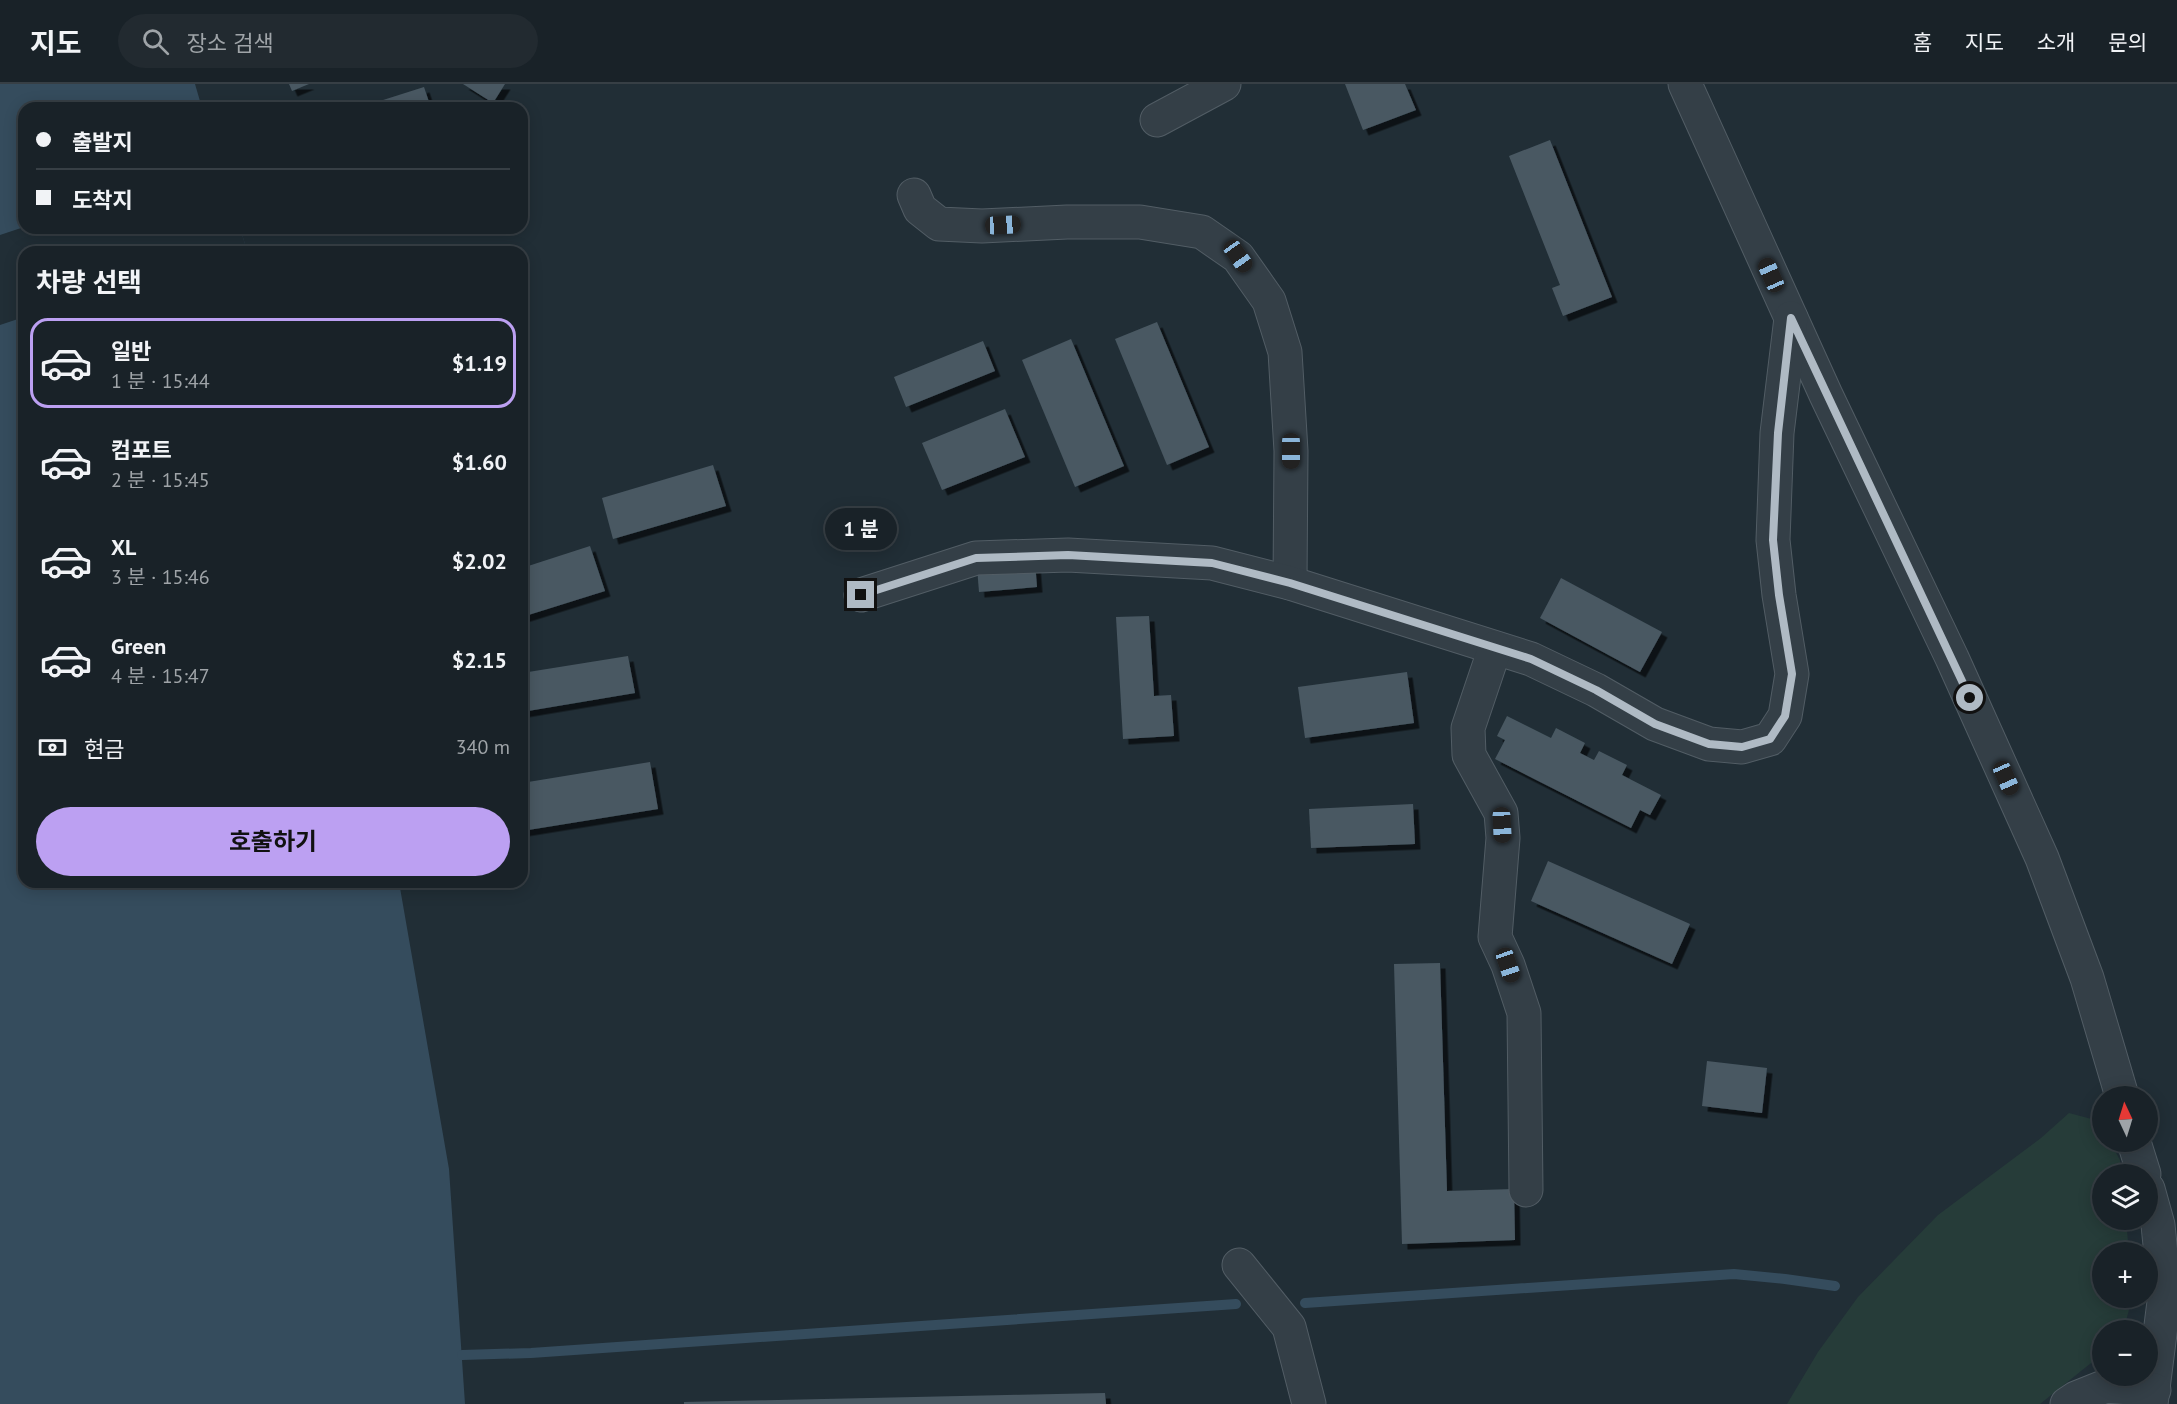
<!DOCTYPE html>
<html lang="ko">
<meta charset="utf-8">
<style>
body{margin:0;font-family:"PT Sans","Noto Sans KR",sans-serif;background:#222a30;color:#f1f3f6;height:100vh;display:flex;flex-direction:column;font-size:22px;white-space:nowrap}
*{box-sizing:border-box;margin:0}
p{font-size:20px;color:#9fa4a8}
.icon{flex:none;width:33px;height:33px;fill:none;stroke:currentColor;stroke-width:2;stroke-linecap:round;stroke-linejoin:round}
.map{position:relative;flex:1;overflow:hidden}
.panel{position:absolute;left:18px;top:162px;width:510px;height:642px;display:flex;flex-direction:column;background:#192228;border-radius:18px;box-shadow:0 3px 15px #0003,0 0 0 2px #373f45}
.panel>*{flex:none}
.guide{position:absolute;left:18px;top:18px;width:510px;height:132px;border-radius:18px;box-shadow:0 3px 15px #0003,0 0 0 2px #373f45;display:grid;align-content:center;height:132px;padding:0 18px;background:#192228}
.needle{width:39px;rotate:356deg}
.buttons{position:absolute;left:2092px;top:1002px;display:grid;gap:12px}
.buttons a{display:grid;place-items:center;width:66px;height:66px;border-radius:50%;background:#192228;box-shadow:0 3px 15px #0003,0 0 0 2px #373f45;font-size:30px}
.end{position:absolute;width:27px;height:27px;margin:-14px;border:8px solid #afbac4;background:#111;box-shadow:0 0 0 3px #111}
.from{border-radius:50%}
.bubble{position:absolute;height:42px;border-radius:21px;background:#192228;box-shadow:0 3px 15px #0003,0 0 0 2px #373f45;font-size:20px;font-weight:700;line-height:42px;text-align:center}
.car{position:absolute;width:18px;height:36px;margin:-18px -9px;border-radius:8px;box-shadow:0 0 4px 2px #0007;background:linear-gradient(#222 24%,#8ab4d8 0 40%,#222 0 76%,#8ab4d8 0 86%,#222 0)}
.guide b{display:flex;align-items:center;gap:21px;height:57px;font-size:22px}
.guide b+b{border-top:2px solid #373f45}
.guide i{width:15px;height:15px;background:#f1f3f6}
ul{padding:0;list-style:none}
li{display:flex;align-items:center;gap:18px;height:90px;margin:0 12px 9px;padding:0 6px;border:3px solid transparent;border-radius:18px}
li div{flex:1}
li b{display:block;font-size:22px}
li em{font-style:normal;font-weight:700}
li.selected{border-color:#bca0f2}
li>.icon{width:54px;height:54px;stroke-width:1.5}
h2{padding:0 18px;font-size:27px;line-height:72px}
.pay{display:flex;align-items:center;gap:15px;height:66px;padding:0 18px;font-size:22px}
.pay p{margin-inline-start:auto}
.action{display:flex;gap:12px;margin-top:auto;padding:12px 18px}
.action a{flex:1;height:69px;border-radius:36px;background:#bca0f2;color:#111;font-size:24px;font-weight:700;line-height:69px;text-align:center}
header{display:flex;align-items:center;gap:36px;box-sizing:border-box;height:84px;padding:0 30px;background:#192228;border-bottom:2px solid #373f45}
header strong{font-size:28px}
nav{display:flex;gap:33px;margin-inline-start:auto;font-size:21px}
.search{width:420px;height:54px;background:#222a30;display:flex;align-items:center;gap:15px;box-sizing:border-box;padding:0 21px;border-radius:33px;color:#9fa4a8;font-size:22px}
.map>svg:first-child{display:block}
</style>
<header>
<strong>지도</strong>
<div class="search"><svg class="icon" aria-label="search" viewBox="0 0 24 24"><circle cx="10" cy="10" r="6"/><path d="M15 15l6 6"/></svg>장소 검색</div>
<nav><a>홈</a><a>지도</a><a>소개</a><a>문의</a></nav>
</header>
<div class="map">
<svg width="2177" height="1320" viewBox="0 0 2177 1320">
<defs>
<filter id="shadow"><feDropShadow dx="5.5" dy="5.5" stdDeviation="0" flood-color="#0009"/></filter>
</defs>
<rect width="100%" height="100%" fill="#212e36"/>
<polygon fill="#263c39" points="2069,1029 2099,1037 2103,1044 2103,1058 2110,1058 2120,1076 2122,1090 2103,1090 2103,1136 2126,1136 2129,1168 2103,1168 2103,1214 2132,1214 2125,1241 2121,1246 2103,1246 2103,1269 2101,1271 2040,1320 1787,1320 1818,1268 1858,1213 1938,1131 2041,1054"/>
<polygon fill="#354c5d" points="0,0 195,0 202,24 24,24 24,144 240,144 245,160 220,168 24,168 24,798 399,798 449,1085 465,1320 0,1320"/>
<polygon fill="#212e36" points="24,143 240,144 245,160 220,168 24,168 24,233 0,241 0,151"/>
<g fill="none" stroke-linecap="round" stroke-linejoin="round">
<g stroke="#354c5d" stroke-width="10">
<polyline points="1305,1219 1734,1190 1785,1195 1835,1202"/>
<polyline points="462,1271 531,1269 1236,1220"/>
</g>
</g>
<g fill="#495862" filter="url(#shadow)">
<polygon points="289,0 309,0 292,7"/>
<polygon points="463,0 505,0 493,19"/>
<polygon points="1345,0 1405,0 1416,26 1363,46"/>
<polygon points="424,3 431,24 358,24"/>
<polygon points="1550,56 1612,213 1563,232 1552,204 1560,201 1509,72"/>
<polygon points="1157,238 1209,363 1167,381 1115,255"/>
<polygon points="1071,255 1124,382 1075,403 1022,276"/>
<polygon points="983,257 995,287 906,323 894,293"/>
<polygon points="1005,325 1025,373 942,406 922,359"/>
<polygon points="713,381 726,422 613,455 602,414"/>
<polygon points="590,462 605,507 522,533 522,484"/>
<polygon points="1035,478 1037,503 979,508 977,483"/>
<polygon points="1561,494 1662,548 1640,588 1540,534"/>
<polygon points="1149,532 1154,612 1171,611 1174,652 1123,655 1116,533"/>
<polygon points="628,572 635,609 522,628 522,589"/>
<polygon points="1407,588 1414,639 1305,654 1298,603"/>
<polygon points="1507,632 1551,654 1556,644 1585,659 1580,669 1594,676 1599,667 1627,681 1622,691 1661,711 1650,731 1640,726 1631,744 1495,675 1505,656 1497,652"/>
<polygon points="650,678 658,725 522,747 522,699"/>
<polygon points="1413,720 1415,760 1311,764 1309,725"/>
<polygon points="1548,777 1690,840 1672,880 1531,817"/>
<polygon points="1440,879 1447,1107 1514,1105 1515,1156 1402,1160 1394,880"/>
<polygon points="1707,977 1767,984 1762,1029 1702,1022"/>
<polygon points="1105,1309 1106,1320 684,1320 684,1318"/>
</g>
<g fill="none" stroke-linecap="round" stroke-linejoin="round">
<g stroke="#525d65" stroke-width="35">
<g id="minor">
<polyline points="1685,0 1826,311 1952,574 2042,774 2087,894 2122,1012"/>
<polyline points="1157,36 1224,0"/>
<polyline points="914,111 920,125 939,140 982,142 1067,138 1140,138 1202,148 1238,173 1269,217 1285,268 1291,367 1290,499"/>
<polyline points="861,511 976,474 1068,471 1212,479 1290,499 1531,575 1596,606 1655,640 1709,660 1742,663 1770,655 1785,632 1792,590 1779,511 1773,456 1777,349 1791,234"/>
<polyline points="1495,564 1468,644 1469,671 1501,729 1503,754 1495,853 1508,881 1524,929 1526,1106"/>
<polyline points="2134,1058 2144,1090"/>
<polyline points="2148,1105 2158,1141 2165,1210 2151,1320"/>
<polyline points="1239,1181 1289,1243 1309,1320"/>
<polyline points="2067,1320 2076,1314 2106,1302 2154,1306"/>
</g>
</g>
<use href="#minor" stroke="#343f47" stroke-width="33"/>
</g>
<g fill="none" stroke-linecap="round" stroke-linejoin="round">
<polyline stroke="#afbac4" stroke-width="8" points="861,511 976,474 1068,471 1212,479 1290,499 1531,575 1596,606 1655,640 1709,660 1742,663 1770,655 1785,632 1792,590 1779,511 1773,456 1778,349 1791,234 1970,614"/>
</g>
</svg>
<div class="buttons">
<a><svg class="needle" viewBox="-14 -14 28 28"><path d="M0-13l5 13h-10z" fill="#e53935"/><path d="M0 13l5-13h-10z" fill="#9fa4a8"/></svg></a>
<a><svg class="icon" aria-label="layers" viewBox="0 0 24 24"><path d="M12 4l9 5-9 5-9-5zM3 14l9 5 9-5"/></svg></a>
<a>+</a>
<a>−</a>
</div>
<i class="end from" style="left:1970px;top:614px"></i>
<i class="end" style="left:861px;top:511px"></i>
<div class="bubble" style="left:825px;top:424px;width:72px">1 분</div>
<i class="car" style="left:1003px;top:141px;rotate:87deg"></i>
<i class="car" style="left:1238px;top:172px;rotate:145deg"></i>
<i class="car" style="left:1771px;top:191px;rotate:336deg"></i>
<i class="car" style="left:1291px;top:367px;rotate:180deg"></i>
<i class="car" style="left:2006px;top:694px;rotate:156deg"></i>
<i class="car" style="left:1502px;top:741px;rotate:177deg"></i>
<i class="car" style="left:1508px;top:881px;rotate:161deg"></i>
<div class="guide">
<b><i class="from"></i>출발지</b>
<b><i></i>도착지</b>
</div>
<section class="panel">
<h2>차량 선택</h2>
<ul>
<li class="selected"><svg class="icon" aria-label="car" viewBox="0 0 24 24"><path d="M5 17H2v-5l4-1 3-4h7l3 4 3 1v5h-3M9 17h6M6 11h13"/><circle cx="7" cy="17" r="2"/><circle cx="17" cy="17" r="2"/></svg><div><b>일반</b><p>1 분 · 15:44</p></div><em>$1.19</em></li>
<li><svg class="icon" aria-label="car" viewBox="0 0 24 24"><path d="M5 17H2v-5l4-1 3-4h7l3 4 3 1v5h-3M9 17h6M6 11h13"/><circle cx="7" cy="17" r="2"/><circle cx="17" cy="17" r="2"/></svg><div><b>컴포트</b><p>2 분 · 15:45</p></div><em>$1.60</em></li>
<li><svg class="icon" aria-label="car" viewBox="0 0 24 24"><path d="M5 17H2v-5l4-1 3-4h7l3 4 3 1v5h-3M9 17h6M6 11h13"/><circle cx="7" cy="17" r="2"/><circle cx="17" cy="17" r="2"/></svg><div><b>XL</b><p>3 분 · 15:46</p></div><em>$2.02</em></li>
<li><svg class="icon" aria-label="car" viewBox="0 0 24 24"><path d="M5 17H2v-5l4-1 3-4h7l3 4 3 1v5h-3M9 17h6M6 11h13"/><circle cx="7" cy="17" r="2"/><circle cx="17" cy="17" r="2"/></svg><div><b>Green</b><p>4 분 · 15:47</p></div><em>$2.15</em></li>
</ul>
<div class="pay"><svg class="icon" aria-label="cash" viewBox="0 0 24 24"><path d="M3 7h18v10H3z"/><circle cx="12" cy="12" r="2"/></svg>현금<p>340 m</p></div>
<div class="action"><a>호출하기</a></div>
</section>
</div>
